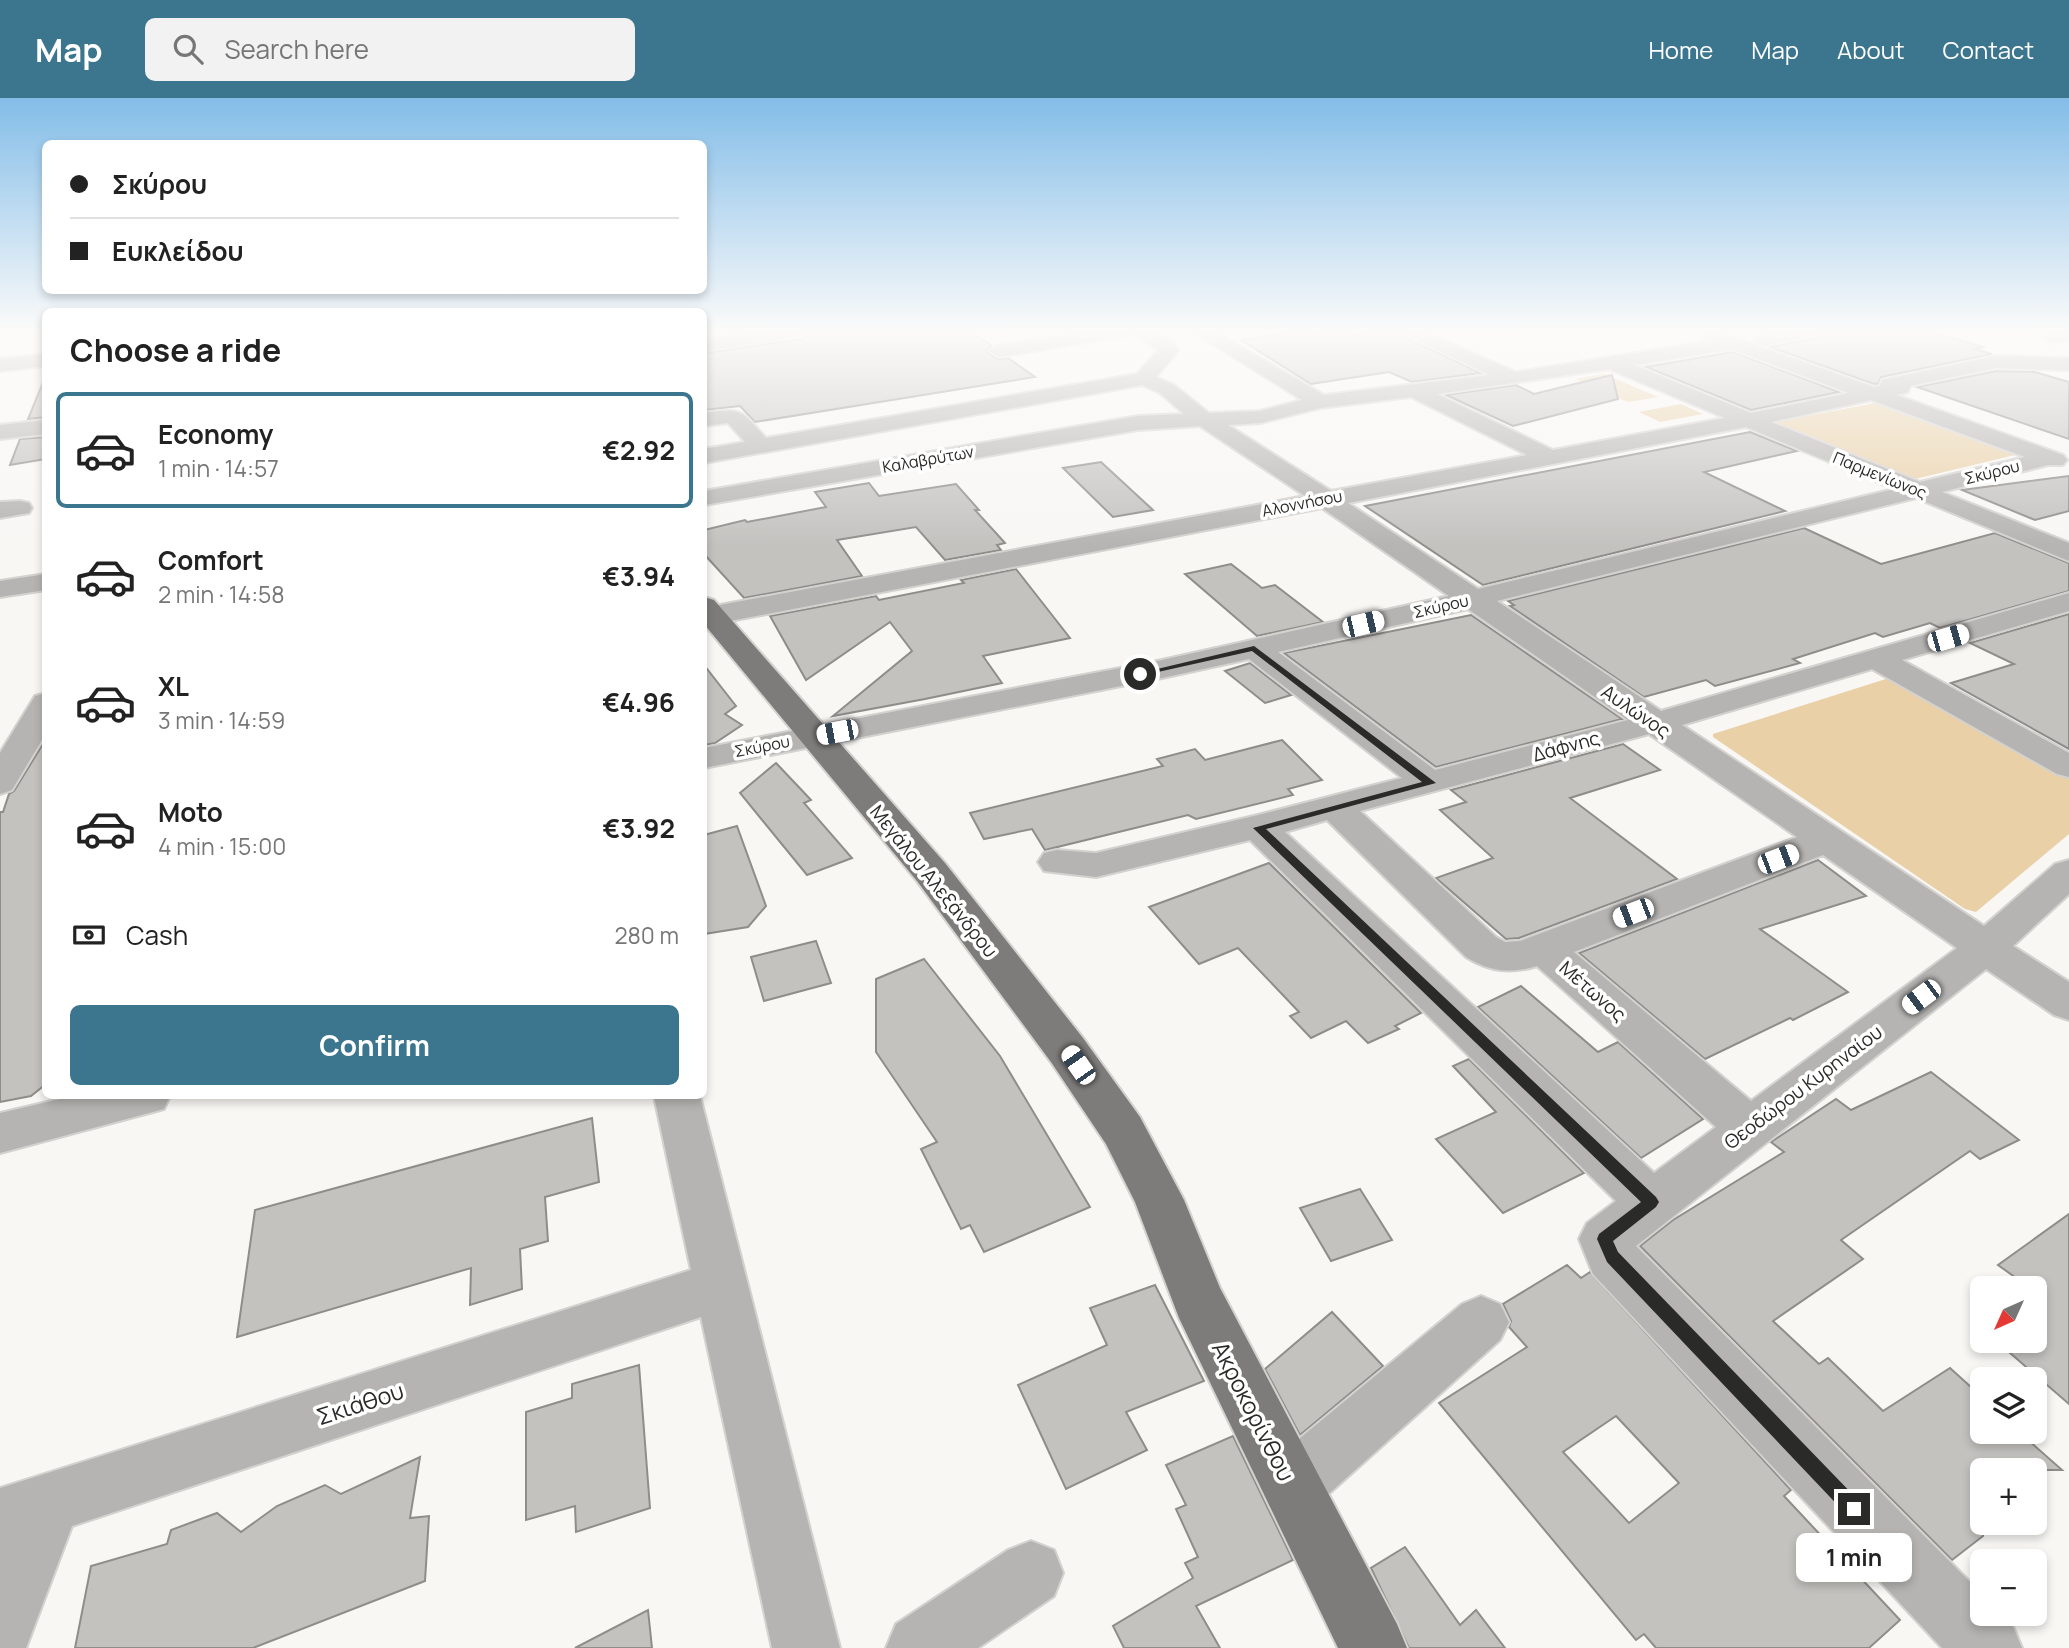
<!DOCTYPE html>
<meta charset="utf-8">
<style>
body{margin:0;font-family:Manrope,sans-serif;background:#f2f2f2;color:#222;height:100vh;display:flex;flex-direction:column;font-size:26px;white-space:nowrap}
*{box-sizing:border-box;margin:0}
p{font-size:23px;color:#767676}
.icon{flex:none;width:38px;height:38px;fill:none;stroke:currentColor;stroke-width:2;stroke-linecap:round;stroke-linejoin:round}
.map{position:relative;flex:1;overflow:hidden}
.drawer{position:absolute;left:42px;top:210px;width:665px;height:791px;display:flex;flex-direction:column;background:#fff;border-radius:10px;box-shadow:0 4px 10px #0003}
.drawer>*{flex:none}
.top-card{position:absolute;left:42px;top:42px;width:665px;height:154px;border-radius:10px;box-shadow:0 4px 10px #0003;display:grid;align-content:center;height:154px;padding:0 28px;background:#fff}
.needle{width:46px;rotate:225deg}
.fabs{position:absolute;left:1970px;top:1178px;display:grid;gap:14px}
.fabs a{display:grid;place-items:center;width:77px;height:77px;border-radius:10px;background:#fff;box-shadow:0 4px 10px #0003;font-size:35px}
.end{position:absolute;width:32px;height:32px;margin:-16px;border:9px solid #2a2a28;background:#fff;box-shadow:0 0 0 4px #fff}
.from{border-radius:50%}
.bubble{position:absolute;height:49px;border-radius:10px;background:#fff;box-shadow:0 4px 10px #0003;font-size:23px;font-weight:700;line-height:49px;text-align:center}
.car{position:absolute;width:21px;height:42px;margin:-21px -10px;border-radius:9px;box-shadow:0 0 5px 2px #0007;background:linear-gradient(#fff 24%,#345 0 40%,#fff 0 76%,#345 0 86%,#fff 0)}
.top-card b{display:flex;align-items:center;gap:24px;height:66px;font-size:26px}
.top-card b+b{border-top:2px solid #e0e0e0}
.top-card i{width:18px;height:18px;background:#222}
ul{padding:0;list-style:none}
li{display:flex;align-items:center;gap:21px;height:116px;margin:0 14px 10px;padding:0 14px;border:4px solid transparent;border-radius:10px}
li div{flex:1}
li b{display:block;font-size:26px}
li em{font-style:normal;font-weight:700}
li.current{border-color:#3b758e}
li>.icon{width:63px;height:63px;stroke-width:1.5}
h2{padding:0 28px;font-size:32px;line-height:84px}
.pay{display:flex;align-items:center;gap:18px;height:77px;padding:0 28px;font-size:26px}
.pay p{margin-inline-start:auto}
.cta{display:flex;gap:14px;margin-top:auto;padding:14px 28px}
.cta a{flex:1;height:80px;border-radius:10px;background:#3b758e;color:#fff;font-size:28px;font-weight:700;line-height:80px;text-align:center}
header{display:flex;align-items:center;gap:42px;box-sizing:border-box;height:98px;padding:0 35px;background:#3b758e;color:#fff}
header strong{font-size:33px}
nav{display:flex;gap:38px;margin-inline-start:auto;font-size:24px}
.search{width:490px;height:63px;background:#f2f2f2;display:flex;align-items:center;gap:18px;box-sizing:border-box;padding:0 24px;border-radius:10px;color:#767676;font-size:26px}
.map>svg:first-child{display:block}
</style>
<header>
<strong>Map</strong>
<div class="search"><svg class="icon" aria-label="search" viewBox="0 0 24 24"><circle cx="10" cy="10" r="6"/><path d="M15 15l6 6"/></svg>Search here</div>
<nav><a>Home</a><a>Map</a><a>About</a><a>Contact</a></nav>
</header>
<div class="map">
<svg width="2069" height="1550" viewBox="0 0 2069 1550">
<rect width="100%" height="100%" fill="#f9f7f4"/>
<g fill="#e9d0a7">
<polygon points="1604,276 1658,299 1628,304 1575,281"/>
<polygon points="1875,305 2015,357 1911,382 1771,325"/>
<polygon points="1681,306 1703,316 1660,324 1639,314"/>
<polygon points="1889,580 2069,680 2069,736 1976,814 1965,811 1713,639 1713,636"/>
</g>
<g fill="#c4c2bf" stroke="#8f8d8a" stroke-width="2" fill-rule="evenodd">
<polygon points="815,233 970,233 992,248 987,252 988,255 998,261 1008,260 1035,279 755,324 740,308 704,312 704,255 803,241"/>
<polygon points="1304,233 1310,236 1344,233 1353,237 1392,233 1481,275 1412,284 1389,274 1311,286 1241,242"/>
<polygon points="1826,234 1929,233 1983,249 1975,251 1992,256 1881,279 1878,286 1874,286 1770,249 1822,239"/>
<polygon points="1733,254 1839,294 1751,312 1646,269"/>
<polygon points="1996,273 2035,274 2069,284 2069,341 1917,289"/>
<polygon points="1612,277 1618,301 1513,328 1446,297 1516,287 1534,296"/>
<polygon points="44,282 46,319 28,321"/>
<polygon points="1750,334 1797,353 1704,374 1785,413 1483,487 1365,408"/>
<polygon points="46,339 46,361 10,367 20,341"/>
<polygon points="1101,364 1153,412 1113,419 1063,370"/>
<polygon points="2069,378 2069,413 2035,422 1962,392"/>
<polygon points="869,385 879,398 956,386 979,412 975,412 1005,445 997,447 1001,452 945,462 916,429 837,442 862,478 744,500 704,456 704,432 745,422 747,424 826,409 815,394"/>
<polygon points="1804,430 1881,466 1995,435 2069,465 2069,493 1940,530 1930,525 1883,539 1875,535 1793,561 1800,565 1715,588 1706,582 1644,599 1510,508 1514,507 1508,503"/>
<polygon points="1231,466 1262,490 1275,487 1323,524 1257,538 1185,476"/>
<polygon points="1016,471 1070,540 983,558 1002,585 925,601 833,618 912,553 890,524 806,582 770,518 876,498 879,502 964,485 961,482"/>
<polygon points="2069,516 2069,651 1951,585 2014,566 1970,545"/>
<polygon points="1471,517 1622,621 1436,669 1284,555"/>
<polygon points="1250,565 1291,597 1265,605 1225,573"/>
<polygon points="704,567 736,608 725,616 742,627 715,645 704,647"/>
<polygon points="46,641 46,986 31,998 0,1004 0,714 3,714 9,696 14,693"/>
<polygon points="1282,642 1322,682 1288,691 1293,697 1196,721 1188,717 1045,752 1032,731 984,741 970,715 1163,668 1157,661 1195,651 1205,662"/>
<polygon points="1623,646 1660,672 1570,700 1677,781 1519,840 1506,841 1436,780 1493,760 1440,712 1466,704 1451,692"/>
<polygon points="776,665 811,702 804,705 852,760 807,777 740,695"/>
<polygon points="737,728 766,808 748,829 704,836 704,737"/>
<polygon points="1818,762 1866,798 1760,831 1848,894 1793,922 1790,920 1705,961 1579,855"/>
<polygon points="1269,765 1421,915 1395,928 1399,931 1368,945 1346,923 1311,940 1290,918 1299,914 1238,850 1199,866 1149,809"/>
<polygon points="816,843 831,885 764,903 751,859"/>
<polygon points="924,861 1000,958 1090,1109 984,1154 970,1127 961,1131 921,1051 937,1044 876,954 876,881"/>
<polygon points="1521,888 1598,954 1618,944 1703,1021 1641,1060 1478,909"/>
<polygon points="1469,961 1584,1075 1503,1115 1436,1041 1496,1014 1453,968"/>
<polygon points="1931,974 2019,1042 1980,1061 1970,1053 1841,1142 1863,1161 1773,1223 1819,1266 1828,1260 1883,1313 1950,1270 1983,1300 1983,1334 2019,1334 2062,1372 1983,1372 1983,1438 1952,1462 1640,1148 1673,1122 1784,1054 1771,1044 1836,1001 1851,1012"/>
<polygon points="592,1020 599,1084 545,1099 548,1143 520,1151 522,1191 470,1207 471,1170 237,1239 255,1112"/>
<polygon points="1360,1091 1392,1142 1331,1163 1300,1110"/>
<polygon points="2069,1116 2069,1306 1995,1242 2035,1242 2035,1190 2030,1190 1998,1167"/>
<path d="M1567 1167 1581 1180 1590 1174 1791 1392 1784 1398 1900 1522 1869 1550H1656L1644 1536 1636 1542 1439 1305 1527 1249 1509 1229 1511 1223 1503 1206ZM1616 1318 1679 1385 1629 1425 1563 1354Z"/>
<polygon points="1155,1187 1204,1283 1126,1314 1147,1352 1066,1391 1018,1287 1107,1247 1090,1210"/>
<polygon points="1332,1214 1383,1268 1300,1337 1265,1271"/>
<polygon points="639,1267 650,1410 576,1434 575,1408 526,1422 526,1314 572,1300 572,1286"/>
<polygon points="1233,1338 1293,1462 1196,1508 1220,1550 1124,1550 1113,1528 1193,1480 1185,1465 1198,1459 1176,1411 1186,1407 1166,1367"/>
<polygon points="420,1359 410,1420 429,1418 425,1483 253,1550 75,1550 91,1468 167,1446 171,1432 217,1415 241,1434 277,1408 325,1387 341,1396"/>
<polygon points="1405,1449 1460,1527 1476,1512 1505,1550 1409,1550 1371,1470"/>
<polygon points="648,1512 652,1550 575,1550"/>
</g>
<g fill="none" stroke-linecap="round" stroke-linejoin="round">
<g stroke="#d4d2cf" stroke-width="4">
<g id="minor">
<polygon points="763,232 812,232 803,238 704,253 704,241"/>
<path d="M1092 232C1119 232 1164 223 1178 253L1156 279 1174 287 1209 315 1260 313 1302 302 1190 232H1213L1324 297 1490 277 1395 232H1421L1516 274 1709 243 1701 237 1703 233 1714 232 1874 289 1880 288 1882 282 1996 258 2069 260V272L1996 270 1910 288 1908 294 1896 297 2063 357 2067 362 2063 367H2048L1942 394 2069 445V463L1916 400 1497 503 1661 613 2069 495V513L1902 562 2069 655V679L2057 676 1872 571 1682 627 1984 828 2055 766 2069 762V796L2013 848 2069 884V922L2054 917 1986 871 1636 1148 1983 1497V1516H2001L2012 1526 2022 1550H1942L1593 1176 1579 1141 1587 1125 1616 1103 1250 742 1096 779 1044 773 1038 764 1044 755 1057 752 1096 755 1258 717 1402 680 1249 561 1162 580 704 670V650L1162 562 1449 498 1322 410 704 528V510L1305 398 1200 328 1138 332 704 407V393L1138 318 1184 316 1160 295 1142 287 704 365V351L745 344 728 325 704 328V315C743 310 740 312 766 340L1137 276 1158 252 1135 236 999 259 989 253 999 247ZM1731 251 1849 295 1751 315 1634 267ZM1609 271 1725 320 1553 352 1437 296ZM1411 299 1527 357 1331 393 1228 327 1260 325 1320 310ZM1871 302 2025 359 1920 384 1771 324ZM1746 329 1894 391 1478 491 1348 405ZM1468 511 1628 622 1435 672 1278 554ZM1649 636 1797 739 1520 843 1505 844 1496 839 1360 713ZM1327 722 1466 859C1490 874 1511 876 1537 868L1716 1029 1654 1075 1285 734ZM1823 757 1957 850 1751 1003 1574 854Z"/>
<polygon points="1783,232 1824,232 1821,236 1763,248 1754,242 1756,238"/>
<polygon points="2069,232 2069,242 2052,245 2043,239 2052,233"/>
<polygon points="46,256 46,268 0,273 0,261"/>
<polygon points="46,322 46,336 0,341 0,327"/>
<polygon points="20,403 29,405 32,410 29,415 0,420 0,404"/>
<polygon points="46,476 46,492 0,499 0,483"/>
<polygon points="46,595 46,635 12,692 0,696 0,655 35,598"/>
<polygon points="73,998 170,998 164,1011 0,1055 0,1015"/>
<polygon points="654,998 700,998 840,1550 772,1550 701,1219 72,1428 26,1550 0,1550 0,1390 691,1172"/>
<polygon points="1481,1198 1500,1206 1509,1224 1500,1242 1314,1409 1292,1418 1270,1409 1261,1387 1270,1365 1462,1206"/>
<polygon points="1031,1443 1054,1452 1063,1475 1054,1498 978,1550 886,1550 896,1526 1008,1452"/>
</g>
</g>
<g stroke="#d4d2cf" stroke-width="4">
<polygon id="major" points="704,499 714,502 945,765 1083,940 1140,1019 1184,1102 1220,1190 1397,1526 1407,1550 1338,1550 1179,1220 1135,1104 1106,1046 1051,964 917,783 704,526"/>
</g>
<use href="#minor" fill="#b5b4b3" fill-rule="evenodd"/>
<use href="#major" fill="#7e7c7a" fill-rule="evenodd"/>
</g>
<linearGradient id="sky" x2="0" y2="1"><stop stop-color="#83bde8"/><stop offset="0.52" stop-color="#fcfbfa"/><stop offset="1" stop-color="#fcfbfa" stop-opacity="0"/></linearGradient>
<rect width="2069" height="449" fill="url(#sky)"/>
<polygon fill="#2a2a28" points="1254,548 1436,685 1266,731 1656,1099 1659,1104 1656,1109 1613,1143 1618,1154 1861,1405 1863,1411 1861,1418 1854,1420 1848,1418 1607,1164 1597,1141 1599,1136 1641,1104 1253,730 1422,684 1252,553 1140,578 1136,576"/>
<g text-anchor="middle" dominant-baseline="central" stroke-width="7" stroke-linejoin="round" paint-order="stroke">
<g font-size="16" fill="#2a2a28" stroke="#fff">
<text transform="translate(928 361) rotate(-10)">Καλαβρύτων</text>
<text transform="translate(1992 374) rotate(-14)">Σκύρου</text>
<text transform="translate(1880 377) rotate(22)">Παρμενίωνος</text>
<text transform="translate(1302 405) rotate(-11)">Αλοννήσου</text>
<text transform="translate(1441 508) rotate(-13)">Σκύρου</text>
<text transform="translate(762 648) rotate(-11)">Σκύρου</text>
</g>
<g font-size="19" fill="#2a2a28" stroke="#fff">
<text transform="translate(1636 613) rotate(34)">Αυλώνος</text>
<text transform="translate(1566 648) rotate(-15)">Δάφνης</text>
<text transform="translate(934 783) rotate(51)">Μεγάλου Αλεξάνδρου</text>
<text transform="translate(1593 893) rotate(41)">Μέτωνος</text>
<text transform="translate(1803 989) rotate(-37)">Θεοδώρου Κυρηναίου</text>
</g>
<g font-size="23" fill="#2a2a28" stroke="#fff">
<text transform="translate(360 1305) rotate(-18)">Σκιάθου</text>
<text transform="translate(1254 1313) rotate(63)">Ακροκορίνθου</text>
</g>
</g>
</svg>
<div class="fabs">
<a><svg class="needle" viewBox="-14 -14 28 28"><path d="M0-13l5 13h-10z" fill="#e53935"/><path d="M0 13l5-13h-10z" fill="#767676"/></svg></a>
<a><svg class="icon" aria-label="layers" viewBox="0 0 24 24"><path d="M12 4l9 5-9 5-9-5zM3 14l9 5 9-5"/></svg></a>
<a>+</a>
<a>−</a>
</div>
<i class="end from" style="left:1140px;top:576px"></i>
<i class="end" style="left:1854px;top:1411px"></i>
<div class="bubble" style="left:1796px;top:1435px;width:116px">1 min</div>
<i class="car" style="left:1363px;top:526px;rotate:77deg"></i>
<i class="car" style="left:1948px;top:540px;rotate:74deg"></i>
<i class="car" style="left:837px;top:634px;rotate:259deg"></i>
<i class="car" style="left:1778px;top:761px;rotate:69deg"></i>
<i class="car" style="left:1633px;top:815px;rotate:249deg"></i>
<i class="car" style="left:1921px;top:899px;rotate:233deg"></i>
<i class="car" style="left:1078px;top:967px;rotate:325deg"></i>
<div class="top-card">
<b><i class="from"></i>Σκύρου</b>
<b><i></i>Ευκλείδου</b>
</div>
<section class="drawer">
<h2>Choose a ride</h2>
<ul>
<li class="current"><svg class="icon" aria-label="car" viewBox="0 0 24 24"><path d="M5 17H2v-5l4-1 3-4h7l3 4 3 1v5h-3M9 17h6M6 11h13"/><circle cx="7" cy="17" r="2"/><circle cx="17" cy="17" r="2"/></svg><div><b>Economy</b><p>1 min · 14:57</p></div><em>€2.92</em></li>
<li><svg class="icon" aria-label="car" viewBox="0 0 24 24"><path d="M5 17H2v-5l4-1 3-4h7l3 4 3 1v5h-3M9 17h6M6 11h13"/><circle cx="7" cy="17" r="2"/><circle cx="17" cy="17" r="2"/></svg><div><b>Comfort</b><p>2 min · 14:58</p></div><em>€3.94</em></li>
<li><svg class="icon" aria-label="car" viewBox="0 0 24 24"><path d="M5 17H2v-5l4-1 3-4h7l3 4 3 1v5h-3M9 17h6M6 11h13"/><circle cx="7" cy="17" r="2"/><circle cx="17" cy="17" r="2"/></svg><div><b>XL</b><p>3 min · 14:59</p></div><em>€4.96</em></li>
<li><svg class="icon" aria-label="car" viewBox="0 0 24 24"><path d="M5 17H2v-5l4-1 3-4h7l3 4 3 1v5h-3M9 17h6M6 11h13"/><circle cx="7" cy="17" r="2"/><circle cx="17" cy="17" r="2"/></svg><div><b>Moto</b><p>4 min · 15:00</p></div><em>€3.92</em></li>
</ul>
<div class="pay"><svg class="icon" aria-label="cash" viewBox="0 0 24 24"><path d="M3 7h18v10H3z"/><circle cx="12" cy="12" r="2"/></svg>Cash<p>280 m</p></div>
<div class="cta"><a>Confirm</a></div>
</section>
</div>
